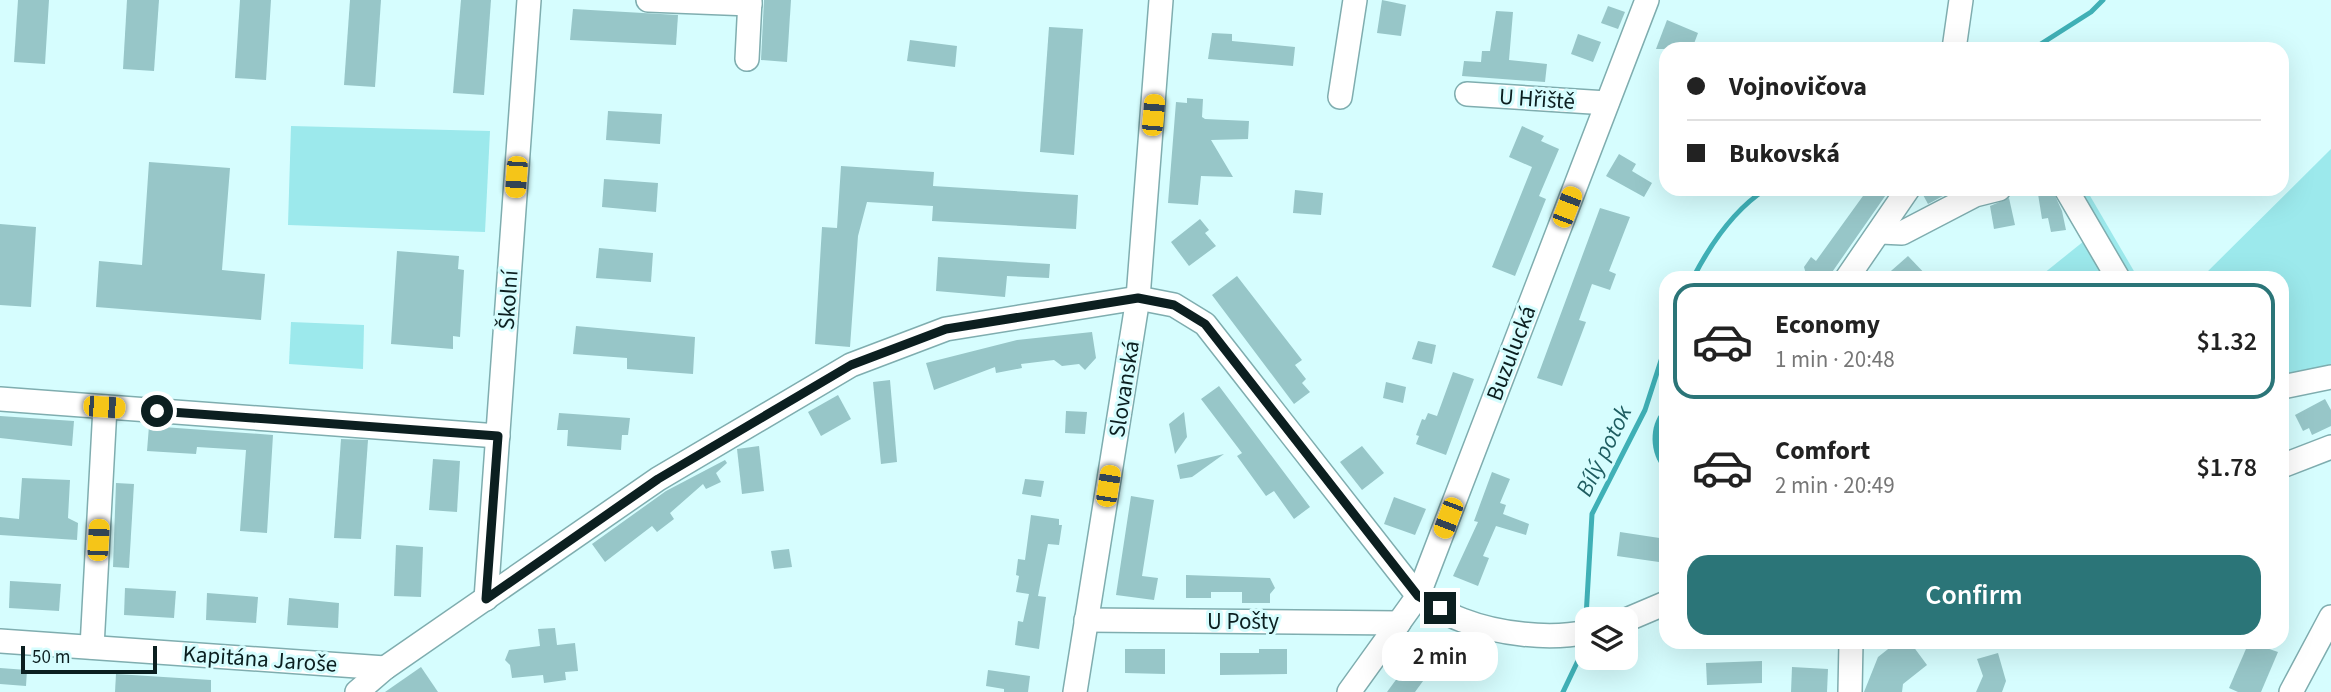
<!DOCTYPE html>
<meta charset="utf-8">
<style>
body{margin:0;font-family:"Source Sans 3",sans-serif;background:#f2f2f2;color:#222;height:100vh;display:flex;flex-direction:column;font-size:26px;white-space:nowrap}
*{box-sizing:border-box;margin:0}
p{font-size:23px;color:#767676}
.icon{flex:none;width:38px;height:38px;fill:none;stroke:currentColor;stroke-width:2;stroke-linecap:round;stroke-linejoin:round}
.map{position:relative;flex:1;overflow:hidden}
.details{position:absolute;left:1659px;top:271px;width:630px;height:378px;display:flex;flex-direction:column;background:#fff;border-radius:21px;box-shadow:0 7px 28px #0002}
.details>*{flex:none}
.top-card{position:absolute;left:1659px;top:42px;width:630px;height:154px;border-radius:21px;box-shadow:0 7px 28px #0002;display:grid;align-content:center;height:154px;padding:0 28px;background:#fff}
.tools{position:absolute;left:1575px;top:607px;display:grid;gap:14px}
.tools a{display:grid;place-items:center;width:63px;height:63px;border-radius:14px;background:#fff;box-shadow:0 7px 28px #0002;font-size:35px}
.scale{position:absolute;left:21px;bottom:18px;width:136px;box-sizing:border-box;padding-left:7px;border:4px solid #0c1f20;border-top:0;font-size:19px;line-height:24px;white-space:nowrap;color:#0c1f20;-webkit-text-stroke:5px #d6fdfe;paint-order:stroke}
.end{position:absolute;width:32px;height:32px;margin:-16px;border:9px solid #0c1f20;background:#fff;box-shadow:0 0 0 4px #fff}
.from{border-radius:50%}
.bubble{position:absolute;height:49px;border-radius:21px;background:#fff;box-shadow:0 7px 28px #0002;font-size:23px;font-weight:600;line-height:49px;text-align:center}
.car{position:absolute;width:21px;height:42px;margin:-21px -10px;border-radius:9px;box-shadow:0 0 5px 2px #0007;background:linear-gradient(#f5c518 24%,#345 0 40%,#f5c518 0 76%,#345 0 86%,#f5c518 0)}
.top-card b{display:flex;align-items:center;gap:24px;height:66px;font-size:26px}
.top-card b+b{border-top:2px solid #e0e0e0}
.top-card i{width:18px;height:18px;background:#222}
ul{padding:12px 0 0;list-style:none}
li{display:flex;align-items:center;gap:21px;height:116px;margin:0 14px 10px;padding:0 14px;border:4px solid transparent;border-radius:21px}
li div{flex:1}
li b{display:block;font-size:26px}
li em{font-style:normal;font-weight:600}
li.current{border-color:#2b7578}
li>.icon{width:63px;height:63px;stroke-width:1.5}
.button{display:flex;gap:14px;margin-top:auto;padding:14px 28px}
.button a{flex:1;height:80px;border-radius:21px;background:#2b7578;color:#fff;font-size:28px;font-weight:600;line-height:80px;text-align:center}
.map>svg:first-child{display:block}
</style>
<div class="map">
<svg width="2331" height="692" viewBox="0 0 2331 692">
<rect width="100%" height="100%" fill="#d6fdfe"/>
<g fill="#9ce9ec">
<polygon points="291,126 490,131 485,232 288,225"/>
<polygon points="2331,149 2331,371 2282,380 2282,278 2201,278"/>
<polygon points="2076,189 2086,189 2138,278 2128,278"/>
<polygon points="2089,237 2112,278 2038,278"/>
<polygon points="291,322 364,325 363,369 289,364"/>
</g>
<path fill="#3fb0b6" d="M1666 407V467L1661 466C1649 450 1649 421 1666 407Z"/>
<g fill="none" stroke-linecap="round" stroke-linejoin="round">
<g stroke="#3fb0b6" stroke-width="5">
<polyline points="2033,49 2091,12 2103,0"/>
<path d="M1693 278C1710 245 1735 209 1766 189"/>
<polyline points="1586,617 1592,514 1645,410 1666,345"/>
<polyline points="1563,692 1584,648"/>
</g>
</g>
<g fill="#97c6c8">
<polygon points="18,0 49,0 45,64 14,62"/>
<polygon points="127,0 159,0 154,71 123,69"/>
<polygon points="240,0 271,0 266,80 235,78"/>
<polygon points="350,0 381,0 375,87 344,85"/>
<polygon points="461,0 491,0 484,95 453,93"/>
<polygon points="764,0 791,0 787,62 761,60"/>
<polygon points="1382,0 1406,5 1401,36 1377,33"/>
<polygon points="1608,6 1625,12 1618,29 1601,23"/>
<polygon points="573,9 678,15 676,45 570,40"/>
<polygon points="1496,11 1513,12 1509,60 1547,64 1545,82 1462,76 1464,61 1481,62 1482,51 1490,51"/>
<polygon points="1667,20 1698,33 1692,49 1656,49"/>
<polygon points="1049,27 1083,29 1074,155 1040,152"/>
<polygon points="1212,33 1232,34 1232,41 1295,47 1293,66 1208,59"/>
<polygon points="1578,34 1601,42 1593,62 1571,54"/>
<polygon points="910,40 957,46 955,67 907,61"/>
<polygon points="1187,98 1203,99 1202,117 1205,119 1249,121 1248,139 1211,140 1233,177 1201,176 1198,205 1168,203 1176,102 1187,103"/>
<polygon points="608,111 662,114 660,144 606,140"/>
<polygon points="1522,126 1544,136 1541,141 1559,149 1539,196 1546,199 1515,276 1492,267 1532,167 1509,157"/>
<polygon points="1619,154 1636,164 1632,171 1652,183 1644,197 1606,176"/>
<polygon points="149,162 230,168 222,270 265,274 261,320 96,307 99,261 142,265"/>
<polygon points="841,166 934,172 933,186 1078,195 1076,229 932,221 933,206 867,202 858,236 850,347 815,344 822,227 837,228"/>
<polygon points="604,179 658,183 656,212 602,207"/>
<polygon points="1868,189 1890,189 1828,278 1813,278 1806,274 1804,267 1811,257 1816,261"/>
<polygon points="1929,189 1956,189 1928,204 1922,193"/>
<polygon points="1295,190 1323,193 1321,215 1293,213"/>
<polygon points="2053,191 2062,211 2066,230 2051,232 2048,218 2042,219 2038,194"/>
<polygon points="2009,198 2015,225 1994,229 1990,206"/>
<polygon points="1600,208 1630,217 1609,271 1616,274 1610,290 1592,284 1579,320 1586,322 1562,386 1537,378"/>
<polygon points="1200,219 1209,230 1205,233 1216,246 1189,266 1171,242"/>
<polygon points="0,224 36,227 31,307 0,305"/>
<polygon points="599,248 653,253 651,282 596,278"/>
<polygon points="397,251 459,256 458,269 464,270 460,337 453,336 453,349 391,344"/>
<polygon points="1908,256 1929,278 1883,278"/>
<polygon points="938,257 1050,264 1049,278 1007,276 1005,297 936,291"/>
<polygon points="1237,276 1302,360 1295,365 1306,379 1302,383 1310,392 1294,404 1212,295"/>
<polygon points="576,326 695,337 693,374 627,369 627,358 573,354"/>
<polygon points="1092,332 1096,358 1085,370 1079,364 1062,366 1054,360 1021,364 1022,368 996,373 995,367 934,390 926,363 1017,340"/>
<polygon points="1418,341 1436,345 1432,364 1412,359"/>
<polygon points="1453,372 1474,379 1446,455 1416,444 1419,436 1416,435 1422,419 1425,420 1428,413 1437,416"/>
<polygon points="890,380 897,462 881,464 873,382"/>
<polygon points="1386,382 1406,387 1403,403 1383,398"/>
<polygon points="1219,386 1310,507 1294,519 1274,491 1266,496 1237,456 1242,453 1201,399"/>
<polygon points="838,395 851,419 821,436 808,412"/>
<polygon points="2325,399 2331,410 2331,426 2312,435 2309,428 2303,431 2295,415"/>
<polygon points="1066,411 1087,412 1085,434 1065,433"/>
<polygon points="1184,412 1187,437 1175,454 1169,424"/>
<polygon points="559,413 630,418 628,435 622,435 621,450 567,446 568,430 557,430"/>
<polygon points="0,416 74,421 72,446 0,438"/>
<polygon points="149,426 273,435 267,533 240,531 246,450 197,447 196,454 147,451"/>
<polygon points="341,439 368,440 361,539 334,538"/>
<polygon points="759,446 764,491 742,494 737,449"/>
<polygon points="1362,446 1384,473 1362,490 1340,462"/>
<polygon points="1224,454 1192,477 1180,479 1177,465"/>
<polygon points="433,459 460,461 457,512 429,510"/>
<polygon points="725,460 727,463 716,473 721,482 706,489 703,484 670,513 674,519 657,532 652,526 605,562 592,544 666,491"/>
<polygon points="1492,472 1510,479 1500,503 1506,505 1503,514 1529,524 1526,535 1496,526 1483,556 1489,558 1478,586 1453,576 1478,522 1474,521"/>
<polygon points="22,478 70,480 68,518 78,523 77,540 0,535 0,517 19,519"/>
<polygon points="1025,479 1044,481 1041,497 1022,494"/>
<polygon points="116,483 134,484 129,568 113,567"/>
<polygon points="1131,496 1154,500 1142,576 1158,578 1154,600 1116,595"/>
<polygon points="1394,497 1426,509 1415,535 1384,524"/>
<polygon points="1031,515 1059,519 1059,525 1062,525 1059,545 1048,544 1038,596 1046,597 1039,649 1015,645 1018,621 1023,622 1029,594 1016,592 1019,576 1016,575 1018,559 1025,560"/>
<polygon points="1620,532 1666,539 1666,563 1617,556"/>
<polygon points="396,545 423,547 421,597 394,596"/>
<polygon points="789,549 792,567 774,569 771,551"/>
<polygon points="1186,575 1270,578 1275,588 1270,594 1270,603 1242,603 1242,592 1211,592 1211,598 1186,598"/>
<polygon points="10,581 61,584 59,611 9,608"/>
<polygon points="125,588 176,591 174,618 124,615"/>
<polygon points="207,593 258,597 256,623 206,620"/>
<polygon points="289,598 339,603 338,628 287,625"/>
<polygon points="555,628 557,645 575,643 578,671 565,672 566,680 544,683 543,675 512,678 510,665 505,660 509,650 540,646 538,629"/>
<polygon points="1428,636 1435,636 1456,651 1441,671 1434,666 1415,692 1387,692"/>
<polygon points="1897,642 1910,642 1927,665 1903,684 1902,692 1864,692 1878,657"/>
<polygon points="2249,642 2278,652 2261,692 2238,692 2229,688"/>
<polygon points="1125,649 1165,649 1165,674 1125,673"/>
<polygon points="1259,649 1287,649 1287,674 1220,675 1220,653 1259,653"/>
<polygon points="1998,653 2006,681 2002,692 1976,692 1983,676 1977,659"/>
<polygon points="1762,661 1762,683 1707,685 1706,663"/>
<polygon points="421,667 438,692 385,692"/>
<polygon points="1792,667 1828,669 1827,692 1791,692"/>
<polygon points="0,668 27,670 26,686 0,684"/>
<polygon points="988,670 1030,676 1028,692 1004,692 1004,689 986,686"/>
<polygon points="116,674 211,680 211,692 115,692"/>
</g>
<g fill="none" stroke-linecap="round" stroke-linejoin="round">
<g stroke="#7fadaf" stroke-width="26">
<g id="minor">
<polyline points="648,0 750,4"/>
<polyline points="1954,49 1961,0"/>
<polyline points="747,59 750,0"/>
<polyline points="1467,94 1607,103"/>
<polyline points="1340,97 1355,0"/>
<polyline points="2066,189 2118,278"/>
<polyline points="1881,232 1902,233 1975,195 1999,189"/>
<polyline points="1847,278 1908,189"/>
<polyline points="2282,387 2331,377"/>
<polyline points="0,399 498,436"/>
<polyline points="2282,466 2331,447"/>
<polyline points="486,599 529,0"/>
<polyline points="1086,620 1399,623"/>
<polyline points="1626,620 1666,603"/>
<polyline points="0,641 385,668"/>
<polyline points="92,647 105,407"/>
<path d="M357 692 385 668 658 479 851 365 946 329 1138 298 1174 305 1205 324 1418 596C1432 604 1447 615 1462 620 1498 634 1549 640 1587 632"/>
<polyline points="1075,692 1138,298 1161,0"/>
<polyline points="1349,692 1418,596 1647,0"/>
<polyline points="1850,692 1851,642"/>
<polyline points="2291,692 2331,617"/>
</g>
</g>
<use href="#minor" stroke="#fff" stroke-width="23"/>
</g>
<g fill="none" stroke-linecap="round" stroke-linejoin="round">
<polyline stroke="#0c1f20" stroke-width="9" points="157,411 498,436 486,599 658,479 851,365 946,329 1138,298 1174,305 1205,324 1418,596 1440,608"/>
</g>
<g text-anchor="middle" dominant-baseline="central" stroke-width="6" stroke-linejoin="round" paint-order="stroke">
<g font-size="23" fill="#0c1f20" stroke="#d6fdfe">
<text transform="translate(1537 99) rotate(4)">U Hřiště</text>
<text transform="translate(508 300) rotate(-86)">Školní</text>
<text transform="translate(1511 353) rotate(-69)">Buzulucká</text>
<text transform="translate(1124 389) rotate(-81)">Slovanská</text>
<text x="1243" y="621">U Pošty</text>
<text transform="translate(260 659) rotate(4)">Kapitána Jaroše</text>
</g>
<g font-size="24" font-style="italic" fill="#1f5d61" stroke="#d6fdfe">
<text transform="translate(1604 451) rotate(-64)">Bílý potok</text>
</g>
</g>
</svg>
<div class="tools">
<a><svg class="icon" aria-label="layers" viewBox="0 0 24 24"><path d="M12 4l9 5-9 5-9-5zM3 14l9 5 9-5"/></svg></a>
</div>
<div class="scale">50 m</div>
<i class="end from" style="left:157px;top:411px"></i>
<i class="end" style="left:1440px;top:608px"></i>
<div class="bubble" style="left:1382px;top:632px;width:116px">2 min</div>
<i class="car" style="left:1153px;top:115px;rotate:5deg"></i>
<i class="car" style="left:516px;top:177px;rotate:184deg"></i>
<i class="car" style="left:1567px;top:207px;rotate:21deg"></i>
<i class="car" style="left:104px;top:407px;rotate:94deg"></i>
<i class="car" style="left:1108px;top:486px;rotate:9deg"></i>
<i class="car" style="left:1448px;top:518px;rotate:201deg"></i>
<i class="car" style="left:98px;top:540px;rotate:3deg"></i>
<div class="top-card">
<b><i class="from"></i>Vojnovičova</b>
<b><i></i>Bukovská</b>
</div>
<section class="details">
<ul>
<li class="current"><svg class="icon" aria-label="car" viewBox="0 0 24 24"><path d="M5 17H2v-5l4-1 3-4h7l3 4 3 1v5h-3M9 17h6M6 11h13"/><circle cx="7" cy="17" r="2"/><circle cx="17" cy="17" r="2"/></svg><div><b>Economy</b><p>1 min · 20:48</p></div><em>$1.32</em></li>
<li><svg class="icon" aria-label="car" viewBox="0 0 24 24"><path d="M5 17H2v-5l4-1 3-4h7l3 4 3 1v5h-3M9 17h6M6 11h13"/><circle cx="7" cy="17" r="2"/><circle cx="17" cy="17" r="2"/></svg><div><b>Comfort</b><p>2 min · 20:49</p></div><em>$1.78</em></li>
</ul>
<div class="button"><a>Confirm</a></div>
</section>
</div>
